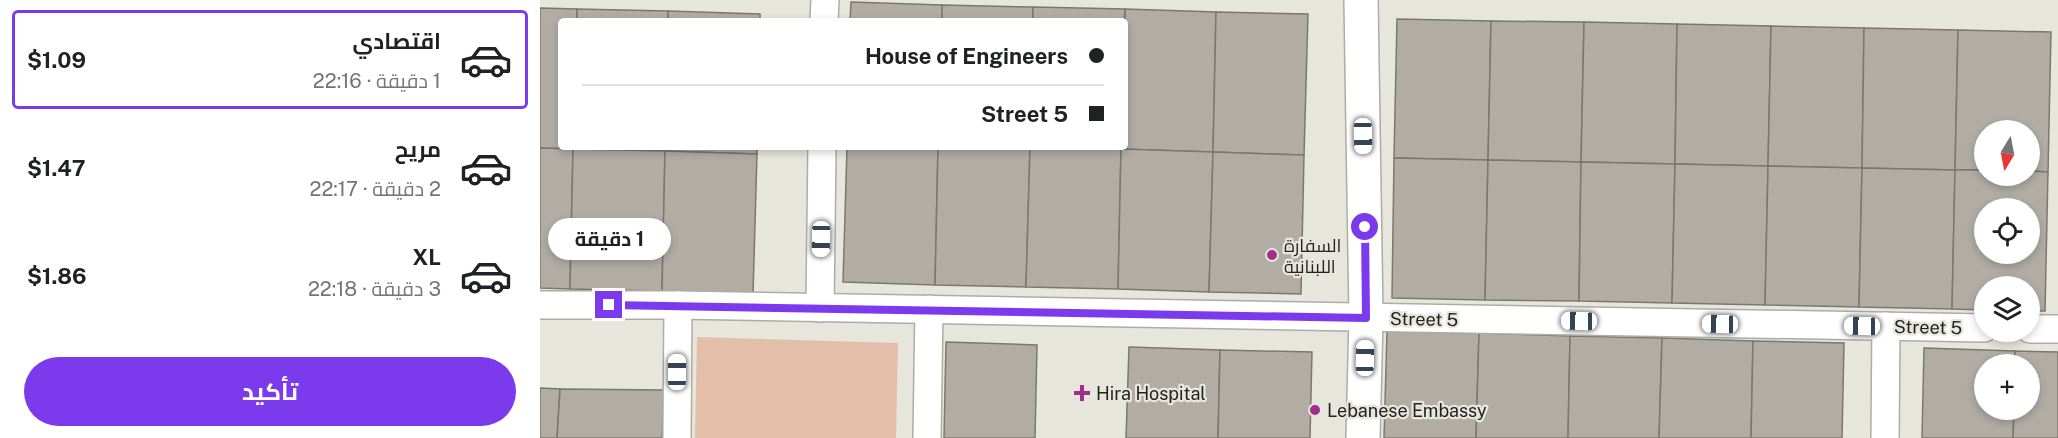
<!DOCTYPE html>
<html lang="ar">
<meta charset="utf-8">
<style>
body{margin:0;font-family:"Public Sans",Cairo,sans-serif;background:#f2f2f2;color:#202124;direction:rtl;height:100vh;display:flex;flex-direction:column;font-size:22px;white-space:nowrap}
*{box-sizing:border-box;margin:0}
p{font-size:20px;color:#757577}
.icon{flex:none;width:33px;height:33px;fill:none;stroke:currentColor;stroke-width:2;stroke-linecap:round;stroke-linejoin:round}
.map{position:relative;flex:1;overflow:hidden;direction:ltr}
.drawer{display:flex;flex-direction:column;background:#fff;width:540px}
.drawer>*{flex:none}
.guide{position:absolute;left:18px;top:18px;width:570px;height:132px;border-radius:6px;box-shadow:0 3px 9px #0003;direction:rtl;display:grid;align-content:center;height:132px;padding:0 24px;background:#fff}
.needle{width:39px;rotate:190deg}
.fabs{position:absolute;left:1434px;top:120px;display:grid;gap:12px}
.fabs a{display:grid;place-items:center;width:66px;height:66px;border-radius:50%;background:#fff;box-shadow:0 3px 9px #0003;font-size:30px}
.end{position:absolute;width:27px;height:27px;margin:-14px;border:8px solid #7c3aed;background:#fff;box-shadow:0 0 0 3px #fff}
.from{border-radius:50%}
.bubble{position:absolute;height:42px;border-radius:21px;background:#fff;box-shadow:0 3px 9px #0003;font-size:20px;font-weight:700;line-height:42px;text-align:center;direction:rtl}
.car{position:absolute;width:18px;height:36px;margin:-18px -9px;border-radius:8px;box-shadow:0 0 4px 2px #0007;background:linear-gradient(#fff 24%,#345 0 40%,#fff 0 76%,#345 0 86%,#fff 0)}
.guide b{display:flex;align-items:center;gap:21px;height:57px;font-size:22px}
.guide b+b{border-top:2px solid #e0e0e0}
.guide i{width:15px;height:15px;background:#202124}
ul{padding:10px 0 0;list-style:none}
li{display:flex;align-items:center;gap:18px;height:99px;margin:0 12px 9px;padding:0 12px;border:3px solid transparent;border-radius:6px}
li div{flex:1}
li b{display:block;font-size:22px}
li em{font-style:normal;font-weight:700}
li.selected{border-color:#7c3aed}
li>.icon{width:54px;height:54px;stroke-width:1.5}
.primary-button{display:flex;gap:12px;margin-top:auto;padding:12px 24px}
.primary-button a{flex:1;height:69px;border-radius:36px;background:#7c3aed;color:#fff;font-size:24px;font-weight:700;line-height:69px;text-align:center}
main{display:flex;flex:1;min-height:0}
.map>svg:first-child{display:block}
</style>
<main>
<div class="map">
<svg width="1518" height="438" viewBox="0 0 1518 438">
<rect width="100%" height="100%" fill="#e6e6dc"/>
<polygon fill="#e3bfa9" points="157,337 358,343 356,438 155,438"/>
<g fill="#b1aca4" stroke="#7c7870" stroke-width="1.5" fill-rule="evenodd">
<polygon points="311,2 402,5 402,21 310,21"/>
<polygon points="402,5 493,7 493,21 402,21"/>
<polygon points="493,7 585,9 584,21 493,21"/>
<polygon points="0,8 37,9 37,21 21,21 21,147 34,147 33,149 0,148"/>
<polygon points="37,9 128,11 128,21 37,21"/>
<polygon points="585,9 676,12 673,152 581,149 581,147 585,147"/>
<polygon points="128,11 220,14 220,21 128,21"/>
<polygon points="676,12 768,14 764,155 673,152"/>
<polygon points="857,19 951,21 948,160 854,158"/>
<polygon points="951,21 1044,22 1041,162 948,160"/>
<polygon points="1044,22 1137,24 1135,164 1041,162"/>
<polygon points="1137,24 1231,26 1228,166 1135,164"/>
<polygon points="1231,26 1324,28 1322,168 1228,166"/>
<polygon points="1324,28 1418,30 1415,170 1322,168"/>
<polygon points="1418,30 1511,32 1508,172 1490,171 1490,130 1444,130 1444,170 1415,170"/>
<polygon points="34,147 125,147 125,151 33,149"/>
<polygon points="125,147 217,147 217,154 125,151"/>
<polygon points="307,147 398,147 395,285 303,282"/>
<polygon points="398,147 490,147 486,287 395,285"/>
<polygon points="490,147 581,149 578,289 486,287"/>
<polygon points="492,147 581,147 581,149"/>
<polygon points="0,148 33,149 30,289 0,288"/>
<polygon points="33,149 125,151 122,291 30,289"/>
<polygon points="581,149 673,152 669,292 578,289"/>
<polygon points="125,151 217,154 213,294 122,291"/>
<polygon points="673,152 764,155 761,294 669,292"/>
<polygon points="854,158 948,160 945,300 852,298"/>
<polygon points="948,160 1041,162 1039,301 945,300"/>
<polygon points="1041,162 1135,164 1132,303 1039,301"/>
<polygon points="1135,164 1228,166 1225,305 1132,303"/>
<polygon points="1228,166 1322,168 1319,307 1225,305"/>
<polygon points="1322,168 1415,170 1412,309 1319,307"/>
<path d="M1415 170H1444V176H1490V171L1508 172 1505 311H1490V286H1444V310L1412 309ZM1444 208H1490V254H1444Z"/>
<polygon points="847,331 939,333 936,438 844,438"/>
<polygon points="939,333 1030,336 1028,438 936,438"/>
<polygon points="1030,336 1122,338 1119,438 1028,438"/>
<polygon points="1122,338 1213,341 1211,438 1119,438"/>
<polygon points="1213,341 1304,343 1302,438 1211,438"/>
<polygon points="406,342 497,345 495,438 404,438"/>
<polygon points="589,347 680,350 678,438 586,438"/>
<polygon points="1384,348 1475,351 1475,364 1444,364 1444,410 1474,410 1473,438 1382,438"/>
<polygon points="680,350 772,352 770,438 678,438"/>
<polygon points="1475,351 1518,352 1518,438 1473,438 1474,410 1490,410 1490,364 1475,364"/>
<polygon points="0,388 20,389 17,438 0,438"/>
<polygon points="20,389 124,390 122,438 17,438"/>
</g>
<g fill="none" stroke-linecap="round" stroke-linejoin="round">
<g stroke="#adada4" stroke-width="30">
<g id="minor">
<polyline points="284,21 285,0"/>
<polyline points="0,305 138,305 1444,328"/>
<polyline points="280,308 282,147"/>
<polyline points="1490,329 1518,329"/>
<polyline points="137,438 138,305"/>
<polyline points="387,438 389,309"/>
<polyline points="1345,438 1346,326"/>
</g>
</g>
<g stroke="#adada4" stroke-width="36">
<polyline id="tertiary" points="821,0 826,318 823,438"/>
</g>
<use href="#minor" stroke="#fff" stroke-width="27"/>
<use href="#tertiary" stroke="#fff" stroke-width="33"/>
</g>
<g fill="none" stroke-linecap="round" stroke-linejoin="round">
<polyline stroke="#7c3aed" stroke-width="8" points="69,305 826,318 825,227"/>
</g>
<g fill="#a12e8a" stroke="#e6e6dc" stroke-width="2">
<circle cx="732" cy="255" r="6"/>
<path d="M539 384h6v6h6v6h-6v6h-6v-6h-6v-6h6z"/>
<circle cx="775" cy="410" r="6"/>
</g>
<g text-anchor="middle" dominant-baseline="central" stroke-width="4.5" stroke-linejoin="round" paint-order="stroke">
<g font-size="18" fill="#23221f" stroke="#e6e6dc" text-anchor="start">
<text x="744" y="245">السفارة<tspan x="744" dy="21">اللبنانية</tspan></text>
<text x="556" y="393">Hira Hospital</text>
<text x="787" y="410">Lebanese Embassy</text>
</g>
<g font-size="18" fill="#23221f" stroke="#e6e6dc">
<text transform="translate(884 319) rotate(1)">Street 5</text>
<text transform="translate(1388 327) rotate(1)">Street 5</text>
</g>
</g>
</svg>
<div class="fabs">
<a><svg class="needle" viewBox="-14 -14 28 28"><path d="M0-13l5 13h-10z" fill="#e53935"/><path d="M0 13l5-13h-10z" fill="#757577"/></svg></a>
<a><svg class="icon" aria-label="locate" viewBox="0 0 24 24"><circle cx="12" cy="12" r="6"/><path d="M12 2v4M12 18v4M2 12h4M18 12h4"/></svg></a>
<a><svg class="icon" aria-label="layers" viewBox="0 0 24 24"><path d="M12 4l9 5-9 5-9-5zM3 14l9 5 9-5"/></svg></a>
<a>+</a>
</div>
<i class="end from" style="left:825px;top:227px"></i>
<i class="end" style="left:69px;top:305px"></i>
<div class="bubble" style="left:8px;top:218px;width:123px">1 دقيقة</div>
<i class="car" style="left:823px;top:136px;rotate:179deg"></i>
<i class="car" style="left:281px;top:239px;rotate:181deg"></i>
<i class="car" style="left:1039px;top:321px;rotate:271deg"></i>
<i class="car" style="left:1180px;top:324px;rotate:271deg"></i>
<i class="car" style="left:1322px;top:326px;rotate:271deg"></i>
<i class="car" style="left:825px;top:358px;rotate:1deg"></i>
<i class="car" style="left:137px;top:372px;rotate:0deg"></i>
<div class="guide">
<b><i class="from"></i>House of Engineers</b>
<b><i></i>Street 5</b>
</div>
</div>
<section class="drawer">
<ul>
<li class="selected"><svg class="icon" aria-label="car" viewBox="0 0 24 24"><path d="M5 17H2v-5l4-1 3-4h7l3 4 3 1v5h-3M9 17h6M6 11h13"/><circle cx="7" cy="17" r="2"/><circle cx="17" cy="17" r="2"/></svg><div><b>اقتصادي</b><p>1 دقيقة · 22:16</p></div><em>$1.09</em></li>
<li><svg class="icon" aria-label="car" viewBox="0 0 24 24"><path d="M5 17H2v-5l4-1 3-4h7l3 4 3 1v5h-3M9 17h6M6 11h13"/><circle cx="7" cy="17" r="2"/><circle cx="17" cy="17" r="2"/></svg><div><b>مريح</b><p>2 دقيقة · 22:17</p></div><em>$1.47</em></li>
<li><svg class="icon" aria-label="car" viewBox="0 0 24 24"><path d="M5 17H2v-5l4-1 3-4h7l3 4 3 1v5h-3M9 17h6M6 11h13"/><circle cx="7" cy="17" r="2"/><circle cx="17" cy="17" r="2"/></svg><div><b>XL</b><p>3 دقيقة · 22:18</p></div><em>$1.86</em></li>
</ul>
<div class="primary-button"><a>تأكيد</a></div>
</section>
</main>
